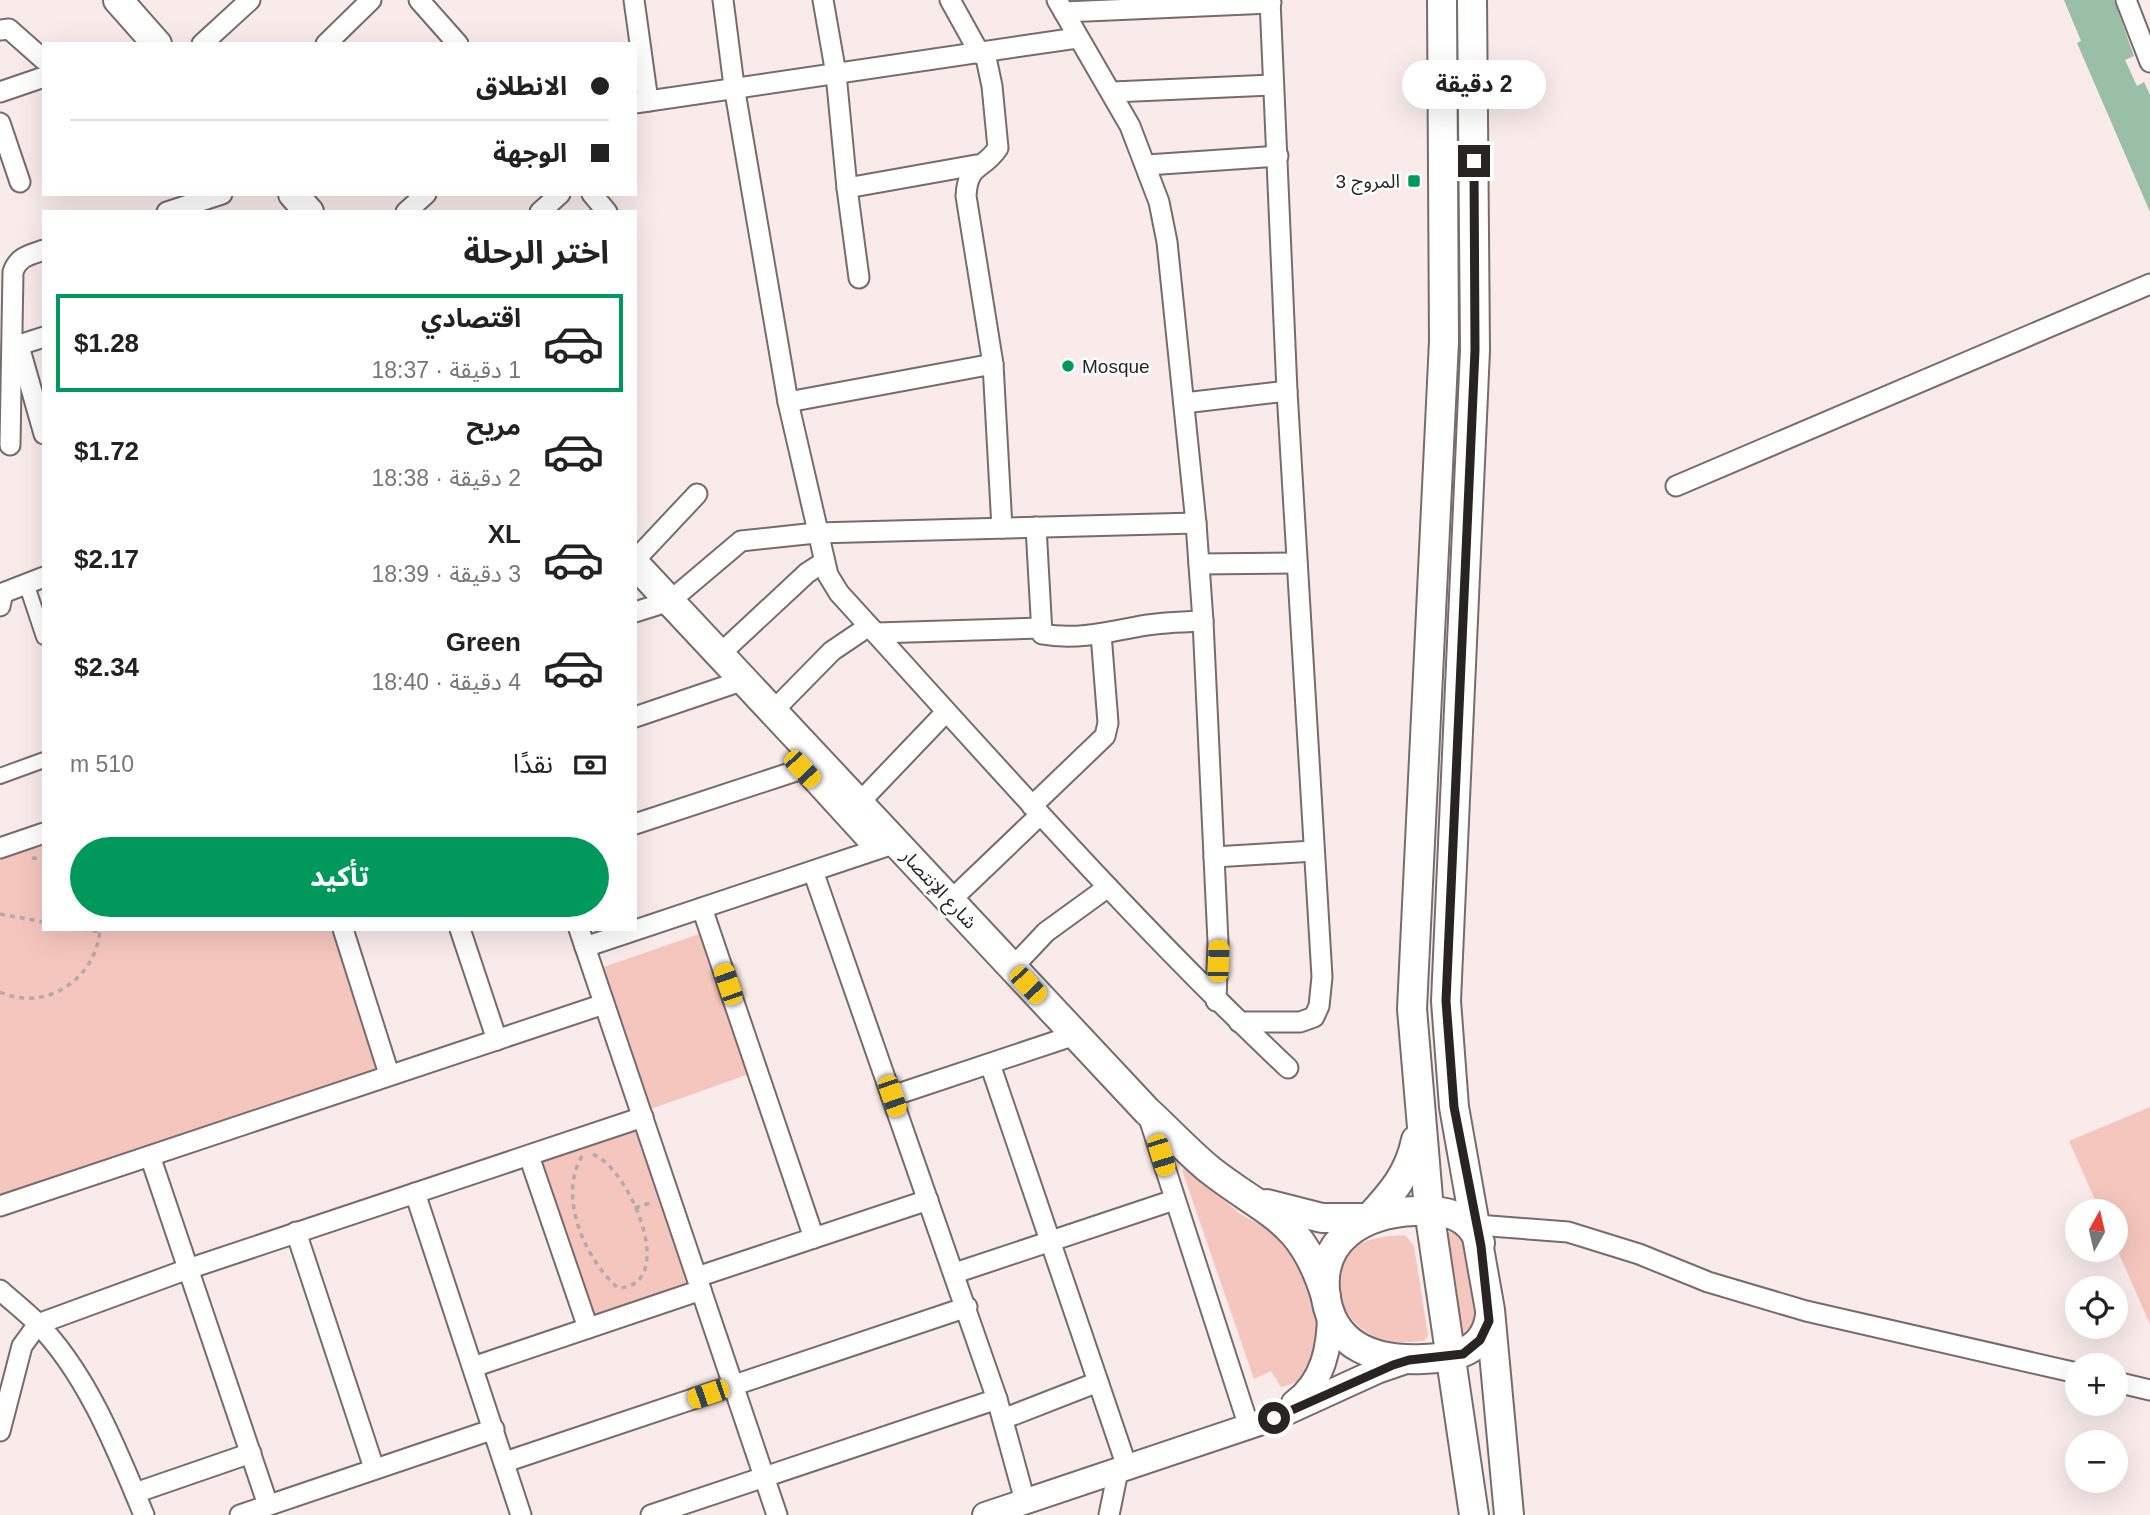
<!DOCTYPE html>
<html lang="ar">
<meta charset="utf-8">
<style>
body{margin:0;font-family:Helvetica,"Noto Sans Arabic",sans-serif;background:#f2f2f2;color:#222;direction:rtl;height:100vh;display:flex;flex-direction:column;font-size:26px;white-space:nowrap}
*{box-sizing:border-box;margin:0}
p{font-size:23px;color:#767676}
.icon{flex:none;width:38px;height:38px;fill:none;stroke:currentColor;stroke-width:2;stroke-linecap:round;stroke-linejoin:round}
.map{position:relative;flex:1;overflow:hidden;direction:ltr}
.panel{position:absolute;left:42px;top:210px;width:595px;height:721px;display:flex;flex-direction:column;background:#fff;border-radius:0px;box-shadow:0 7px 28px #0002;direction:rtl}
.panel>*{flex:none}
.banner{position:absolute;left:42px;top:42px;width:595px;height:154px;border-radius:0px;box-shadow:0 7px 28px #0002;direction:rtl;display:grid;align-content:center;height:154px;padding:0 28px;background:#fff}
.needle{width:46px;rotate:8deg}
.fabs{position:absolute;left:2065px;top:1199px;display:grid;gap:14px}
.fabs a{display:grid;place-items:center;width:63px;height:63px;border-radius:50%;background:#fff;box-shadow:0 7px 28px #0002;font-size:35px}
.end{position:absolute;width:32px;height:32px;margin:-16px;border:9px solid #292424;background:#fff;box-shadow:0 0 0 4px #fff}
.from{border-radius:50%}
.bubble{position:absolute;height:49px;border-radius:24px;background:#fff;box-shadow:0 7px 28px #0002;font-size:23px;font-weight:700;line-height:49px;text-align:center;direction:rtl}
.car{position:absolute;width:21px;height:42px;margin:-21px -10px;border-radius:9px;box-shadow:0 0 5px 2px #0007;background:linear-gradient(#f5c518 24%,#345 0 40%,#f5c518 0 76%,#345 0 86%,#f5c518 0)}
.banner b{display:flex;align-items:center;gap:24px;height:66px;font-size:26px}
.banner b+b{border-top:2px solid #e0e0e0}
.banner i{width:18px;height:18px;background:#222}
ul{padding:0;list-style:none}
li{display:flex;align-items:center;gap:21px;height:98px;margin:0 14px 10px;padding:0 14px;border:4px solid transparent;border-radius:0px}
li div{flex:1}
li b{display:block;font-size:26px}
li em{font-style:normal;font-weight:700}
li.selected{border-color:#00985b}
li>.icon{width:63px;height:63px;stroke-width:1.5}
h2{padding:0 28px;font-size:32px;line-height:84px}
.pay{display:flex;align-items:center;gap:18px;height:77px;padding:0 28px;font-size:26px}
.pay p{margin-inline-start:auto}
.button{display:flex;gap:14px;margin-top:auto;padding:14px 28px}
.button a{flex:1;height:80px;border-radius:42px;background:#00985b;color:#fff;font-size:28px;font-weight:700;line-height:80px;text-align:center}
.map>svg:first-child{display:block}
</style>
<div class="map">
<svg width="2150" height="1515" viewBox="0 0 2150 1515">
<rect width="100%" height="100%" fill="#f8ebe9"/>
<g fill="#f5c6be">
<polygon points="44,841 44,929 339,929 384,1066 0,1195 0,857"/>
<polygon points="699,934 749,1074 651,1109 601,968"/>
<polygon points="2150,1107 2150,1324 2116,1247 2116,1211 2100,1211 2069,1141"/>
<polygon points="636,1130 689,1288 592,1320 539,1162"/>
<path d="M1185 1167C1203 1181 1220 1197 1238 1212 1250 1221 1264 1225 1275 1234 1304 1258 1323 1314 1315 1351 1311 1370 1300 1384 1281 1387L1271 1371 1254 1379 1182 1170Z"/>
<path d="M1449 1232 1458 1234C1477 1255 1480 1294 1477 1321L1462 1334H1459L1445 1233Z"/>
<path d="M1405 1235 1414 1246 1428 1335 1424 1341C1416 1341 1406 1343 1397 1342 1365 1339 1338 1315 1339 1282 1339 1271 1341 1260 1349 1252 1363 1238 1386 1236 1405 1235Z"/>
</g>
<polygon fill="#99c0a7" points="2064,0 2114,0 2134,56 2125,60 2137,86 2144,82 2150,95 2150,212 2077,43 2081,41"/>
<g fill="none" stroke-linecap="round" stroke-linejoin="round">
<g stroke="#766c6a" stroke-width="18">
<g id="pedestrian">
<polyline points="26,583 44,637"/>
<polyline points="0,776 44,760"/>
</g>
</g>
<g stroke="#766c6a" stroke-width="23">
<g id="minor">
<polyline points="419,0 458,44"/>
<polyline points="634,0 648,101"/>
<path d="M723 0 734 86 788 402 828 575 839 593C986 754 1129 918 1288 1068"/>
<polyline points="823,0 836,74 847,188 976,165"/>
<polyline points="950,0 980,54"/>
<polyline points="1057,0 1130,126 1159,202 1167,242 1196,523 1203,621 1218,942 1216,1001"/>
<polyline points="2126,0 2150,62"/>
<polyline points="1064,12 1271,3"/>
<polyline points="0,30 9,29 44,60"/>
<polyline points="202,44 250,0"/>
<polyline points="326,44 371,0"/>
<path d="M985 53 992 86 998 148C983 171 968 162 966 196L993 364"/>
<polyline points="0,92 44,77"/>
<polyline points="1113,92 1273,85"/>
<polyline points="635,103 1077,38"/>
<polyline points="0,123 20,182"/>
<polyline points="1147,165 1278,156"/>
<polyline points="847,188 859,278"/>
<polyline points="592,194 607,212"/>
<polyline points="167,212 222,194"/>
<polyline points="406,212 426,194"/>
<polyline points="540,212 560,194"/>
<polyline points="19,346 44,434"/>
<polyline points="13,347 44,337"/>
<polyline points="788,402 993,364 1002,528"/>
<polyline points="1184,403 1287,391"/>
<path d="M10 445 13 272C18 257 29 255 44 250"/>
<polyline points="1676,486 2150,284"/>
<path d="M1036 527 1042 634C1074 640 1105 633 1136 627 1158 622 1181 622 1203 621"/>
<polyline points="635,560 697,494"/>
<polyline points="1199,564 1297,563"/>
<polyline points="0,606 3,593 44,577"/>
<polyline points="635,612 670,601 741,541 816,533 1196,523"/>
<polyline points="876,633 1040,628"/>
<polyline points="720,654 807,573 824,562"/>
<polyline points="773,711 832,651 869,626"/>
<polyline points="635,717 744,680"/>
<polyline points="859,803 946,712"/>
<polyline points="1032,806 1105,736 1108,723 1101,634"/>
<polyline points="635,824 802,769 875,849"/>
<polyline points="0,848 44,833"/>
<polyline points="1214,857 1314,851"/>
<polyline points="813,871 997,1399 1025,1501"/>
<polyline points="950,901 1040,815"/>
<polyline points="702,908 814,1238"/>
<polyline points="343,929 389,1074"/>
<polyline points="460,929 497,1040"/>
<polyline points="579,929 777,1515"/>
<polyline points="585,947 896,843"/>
<polyline points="1012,968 1046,932 1108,887"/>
<polyline points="1239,1022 1300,1022 1314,1017 1319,1006 1322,977 1287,391 1270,0"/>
<polyline points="990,1064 1127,1467"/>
<polyline points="892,1096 1075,1035"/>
<polyline points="1148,1115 1249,1427"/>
<polyline points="150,1156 268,1505"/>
<polyline points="529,1156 588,1328"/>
<polyline points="415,1193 521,1515"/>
<polyline points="0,1206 604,1004"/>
<polyline points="1477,1225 1568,1232 1639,1254 1708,1282 1806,1311 2077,1373"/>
<polyline points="296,1232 374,1468"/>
<polyline points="955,1273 1174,1200"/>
<polyline points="697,1277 928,1200"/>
<path d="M0 1290C12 1301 25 1311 36 1322 87 1373 117 1450 144 1515"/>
<polyline points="473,1367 701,1290"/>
<polyline points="2116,1382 2150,1390"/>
<polyline points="1003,1419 1098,1382"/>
<polyline points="0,1431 22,1346 38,1324 188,1269 643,1117"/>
<polyline points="505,1462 967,1307"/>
<polyline points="135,1493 251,1453"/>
<polyline points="240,1515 494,1429"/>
<polyline points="651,1515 997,1399"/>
<polyline points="1109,1515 1118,1471"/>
</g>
</g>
<g stroke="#766c6a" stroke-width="28">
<g id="tertiary">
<path d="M1294 1403C1324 1381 1330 1347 1330 1311"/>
<polyline points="985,1515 1274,1418 1377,1371 1409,1360"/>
</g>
</g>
<g stroke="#766c6a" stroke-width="32">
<g id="secondary">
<polyline points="118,0 157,44"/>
<polyline points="1442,0 1444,341 1412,1009 1429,1210 1474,1515"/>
<polyline points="1472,0 1475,350 1446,1001 1454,1107 1490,1310 1509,1515"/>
<polyline points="293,194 309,212"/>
<path d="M635 564 1147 1111C1168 1130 1188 1152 1210 1170 1269 1216 1302 1218 1326 1297"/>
<path d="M1267 1204 1322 1218H1369C1392 1193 1409 1174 1416 1140"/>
<path d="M1480 1243C1469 1213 1443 1210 1415 1211 1364 1213 1316 1239 1326 1298 1334 1349 1378 1361 1423 1359 1454 1358 1486 1352 1490 1315"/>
</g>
</g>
<g stroke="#b4aaa9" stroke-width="3.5" stroke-dasharray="5 5" stroke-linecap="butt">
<polyline points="32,858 44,859"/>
<polyline points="0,914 44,922"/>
<polyline points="83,929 100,932"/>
<path d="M0 992C46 1013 97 978 100 929"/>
<path d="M582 1156C557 1198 586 1260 618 1288 680 1286 629 1166 592 1154"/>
<polyline points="635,1208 653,1202"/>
</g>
<use href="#pedestrian" stroke="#fff" stroke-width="14"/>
<use href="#minor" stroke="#fff" stroke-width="19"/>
<use href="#tertiary" stroke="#fff" stroke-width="24"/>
<use href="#secondary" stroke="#fff" stroke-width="28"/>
</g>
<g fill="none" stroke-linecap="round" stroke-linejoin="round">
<polyline stroke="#292424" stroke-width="9" points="1274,1418 1393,1365 1409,1360 1463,1354 1480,1340 1489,1321 1481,1246 1454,1107 1446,1001 1475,350 1474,161"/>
</g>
<g fill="#00985b" stroke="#fff" stroke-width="2.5">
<rect x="1407" y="174" width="14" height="14" rx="3.5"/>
<circle cx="1068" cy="366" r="7"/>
</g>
<g text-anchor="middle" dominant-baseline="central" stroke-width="5" stroke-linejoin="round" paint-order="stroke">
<g font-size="19" fill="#292424" stroke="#fff" text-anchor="end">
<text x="1400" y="181">المروج 3</text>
<text x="1082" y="366" text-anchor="start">Mosque</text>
</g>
<g font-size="19" fill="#292424" stroke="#fff">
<text transform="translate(939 889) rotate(47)">شارع الإنتصار</text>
</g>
</g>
</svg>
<div class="fabs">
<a><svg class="needle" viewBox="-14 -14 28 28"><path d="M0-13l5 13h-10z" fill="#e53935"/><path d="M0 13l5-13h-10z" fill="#767676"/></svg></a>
<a><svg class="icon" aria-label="locate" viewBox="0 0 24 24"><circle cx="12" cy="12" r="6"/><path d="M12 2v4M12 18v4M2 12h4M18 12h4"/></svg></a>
<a>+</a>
<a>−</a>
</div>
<i class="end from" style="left:1274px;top:1418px"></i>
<i class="end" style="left:1474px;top:161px"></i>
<div class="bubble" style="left:1402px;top:60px;width:144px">2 دقيقة</div>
<i class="car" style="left:802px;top:769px;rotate:137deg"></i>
<i class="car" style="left:1218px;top:961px;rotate:2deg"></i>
<i class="car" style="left:728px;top:984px;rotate:341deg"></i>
<i class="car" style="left:1028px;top:985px;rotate:137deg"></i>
<i class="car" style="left:892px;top:1096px;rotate:161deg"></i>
<i class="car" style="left:1161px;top:1155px;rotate:163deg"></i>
<i class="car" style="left:708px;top:1394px;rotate:251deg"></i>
<div class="banner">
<b><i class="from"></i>الانطلاق</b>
<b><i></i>الوجهة</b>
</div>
<section class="panel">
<h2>اختر الرحلة</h2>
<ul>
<li class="selected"><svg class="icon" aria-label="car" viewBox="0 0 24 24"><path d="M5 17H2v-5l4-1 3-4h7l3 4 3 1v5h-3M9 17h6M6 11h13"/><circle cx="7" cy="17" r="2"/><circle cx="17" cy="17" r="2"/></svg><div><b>اقتصادي</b><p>1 دقيقة · 18:37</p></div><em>$1.28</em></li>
<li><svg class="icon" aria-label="car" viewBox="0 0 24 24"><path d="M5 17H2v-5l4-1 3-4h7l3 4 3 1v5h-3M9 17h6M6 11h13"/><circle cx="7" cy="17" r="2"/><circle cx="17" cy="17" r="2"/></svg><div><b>مريح</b><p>2 دقيقة · 18:38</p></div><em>$1.72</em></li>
<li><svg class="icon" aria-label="car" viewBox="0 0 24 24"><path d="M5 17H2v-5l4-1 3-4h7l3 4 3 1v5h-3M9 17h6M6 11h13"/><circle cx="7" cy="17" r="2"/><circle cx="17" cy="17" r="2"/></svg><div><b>XL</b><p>3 دقيقة · 18:39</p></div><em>$2.17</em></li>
<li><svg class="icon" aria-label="car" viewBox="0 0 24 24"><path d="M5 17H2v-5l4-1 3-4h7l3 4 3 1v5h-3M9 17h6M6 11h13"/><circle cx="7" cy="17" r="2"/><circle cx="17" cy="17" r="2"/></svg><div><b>Green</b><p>4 دقيقة · 18:40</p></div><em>$2.34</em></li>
</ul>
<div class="pay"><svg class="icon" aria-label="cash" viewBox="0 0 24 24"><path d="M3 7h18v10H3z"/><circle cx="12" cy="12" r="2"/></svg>نقدًا<p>510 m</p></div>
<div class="button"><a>تأكيد</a></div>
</section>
</div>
